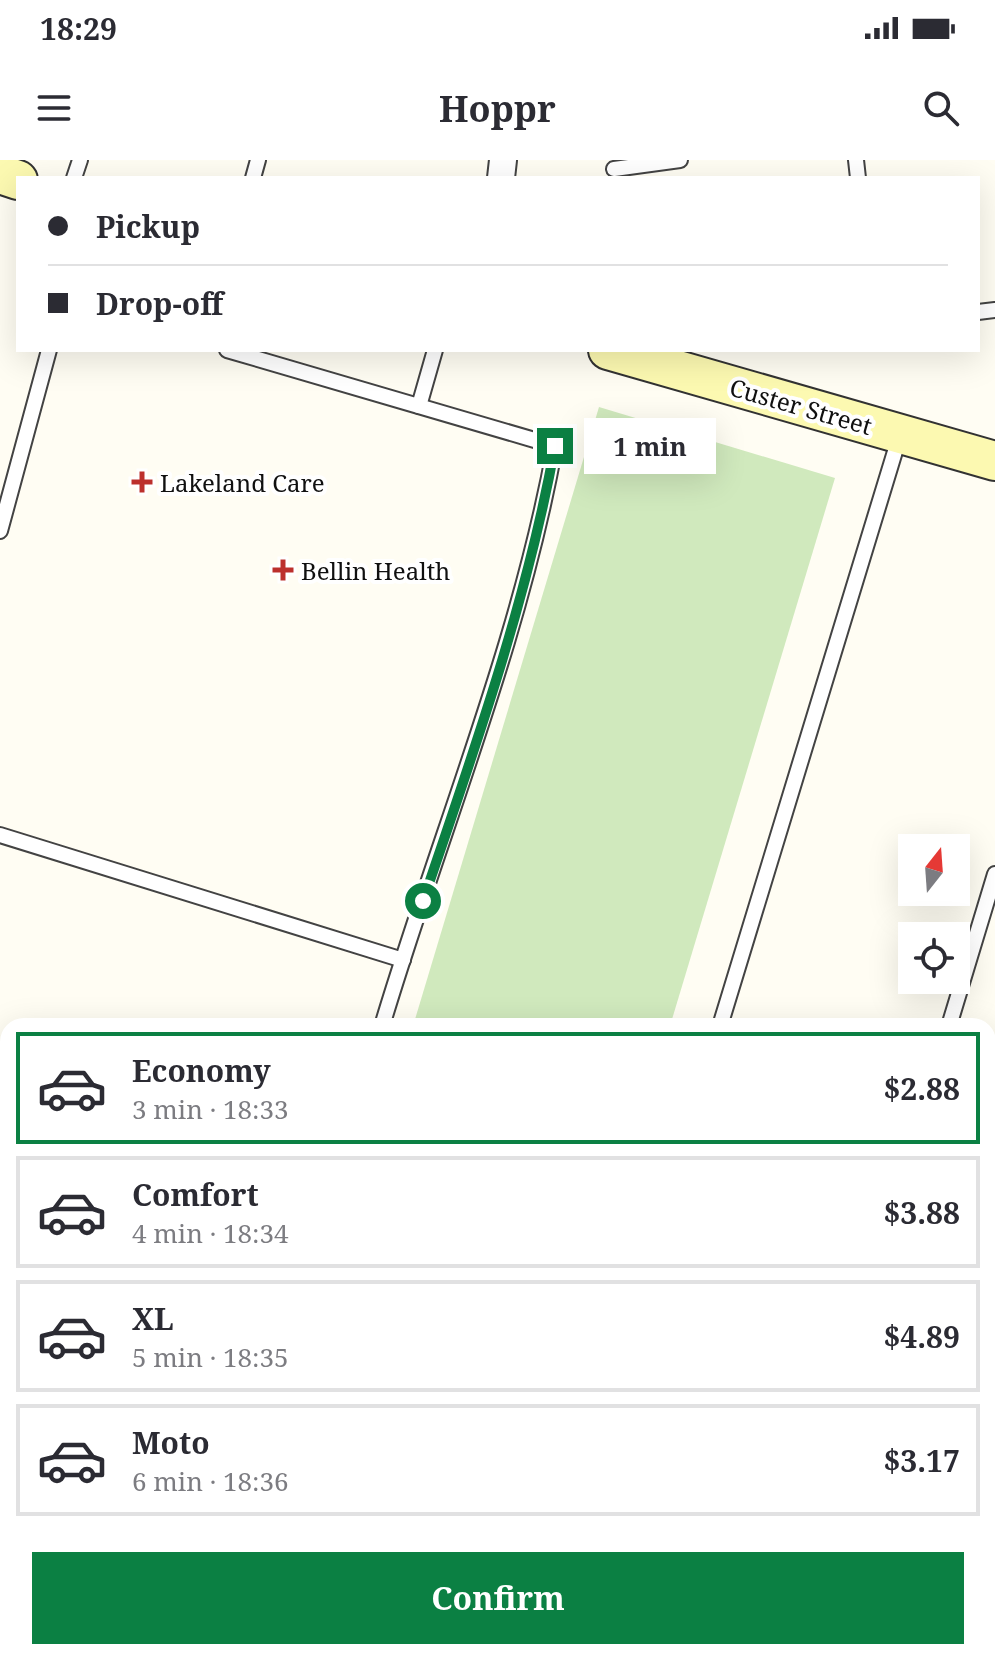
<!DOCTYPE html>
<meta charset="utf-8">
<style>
body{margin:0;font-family:"Noto Serif",serif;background:#f2f2f3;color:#2b2b33;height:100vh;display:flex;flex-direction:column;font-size:30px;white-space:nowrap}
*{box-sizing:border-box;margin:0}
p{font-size:26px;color:#7c7c81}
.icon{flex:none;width:44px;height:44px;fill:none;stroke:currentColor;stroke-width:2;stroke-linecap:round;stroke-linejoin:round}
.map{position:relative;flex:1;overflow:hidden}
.side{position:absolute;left:0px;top:858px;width:996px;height:642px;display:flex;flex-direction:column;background:#fff;border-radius:24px 24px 0 0;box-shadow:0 8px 32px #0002}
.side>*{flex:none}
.top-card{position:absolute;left:16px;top:16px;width:964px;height:176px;border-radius:0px;box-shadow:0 8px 32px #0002;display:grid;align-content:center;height:176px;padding:0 32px;background:#fff}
.needle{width:52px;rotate:17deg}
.tools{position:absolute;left:898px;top:674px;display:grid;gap:16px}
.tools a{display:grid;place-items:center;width:72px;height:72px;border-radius:0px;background:#fff;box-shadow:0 8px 32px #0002;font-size:40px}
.end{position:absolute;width:36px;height:36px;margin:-18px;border:10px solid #0b8043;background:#fff;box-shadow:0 0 0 4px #fff}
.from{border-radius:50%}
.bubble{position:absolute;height:56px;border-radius:0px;background:#fff;box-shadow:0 8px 32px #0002;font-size:26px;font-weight:700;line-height:56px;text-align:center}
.top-card b{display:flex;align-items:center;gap:28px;height:76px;font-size:30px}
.top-card b+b{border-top:2px solid #e1e1e2}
.top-card i{width:20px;height:20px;background:#2b2b33}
ul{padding:14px 0 0;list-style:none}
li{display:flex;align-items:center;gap:24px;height:112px;margin:0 16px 12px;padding:0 16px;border:4px solid #e1e1e2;border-radius:0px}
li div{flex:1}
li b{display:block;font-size:30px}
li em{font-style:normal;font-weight:700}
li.on{border-color:#0b8043}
li>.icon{width:72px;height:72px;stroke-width:1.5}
.cta{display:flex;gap:16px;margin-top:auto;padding:16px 32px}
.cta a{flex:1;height:92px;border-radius:0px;background:#0b8043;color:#fff;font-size:32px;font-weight:700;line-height:92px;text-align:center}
.status{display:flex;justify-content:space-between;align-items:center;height:56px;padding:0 40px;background:#fff;direction:ltr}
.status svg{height:22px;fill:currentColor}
header{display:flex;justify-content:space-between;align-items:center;height:104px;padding:0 32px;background:#fff;font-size:36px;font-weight:700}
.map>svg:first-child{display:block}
</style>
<div class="status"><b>18:29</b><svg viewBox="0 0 49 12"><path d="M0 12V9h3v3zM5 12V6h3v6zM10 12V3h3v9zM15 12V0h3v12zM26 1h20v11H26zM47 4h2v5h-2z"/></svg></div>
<header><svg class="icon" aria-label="menu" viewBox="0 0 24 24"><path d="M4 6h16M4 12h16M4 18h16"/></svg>Hoppr<svg class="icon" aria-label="search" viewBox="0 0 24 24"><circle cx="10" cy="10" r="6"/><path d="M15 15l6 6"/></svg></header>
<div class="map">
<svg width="995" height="1499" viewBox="0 0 995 1499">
<rect width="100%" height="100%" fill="#fffdf3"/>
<polygon fill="#d0e9bd" points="599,247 835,318 670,866 413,866"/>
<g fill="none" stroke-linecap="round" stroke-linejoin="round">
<g stroke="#434343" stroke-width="18">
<g id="lane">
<polyline points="856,0 858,18"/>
<polyline points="614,9 680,0"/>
<polyline points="74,18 80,0"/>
<polyline points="253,18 258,0"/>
<polyline points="978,152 995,150"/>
<path d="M227 190 555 286C519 485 440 672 382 866"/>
<polyline points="419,246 435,190"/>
<polyline points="0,371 49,190"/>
<polyline points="0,675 403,800"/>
<polyline points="720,866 900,275"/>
<polyline points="949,866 995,714"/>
<polyline points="0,1030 8,1032"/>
<polyline points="988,1072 995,1075"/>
<polyline points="988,1287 995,1287"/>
<polyline points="0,1375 8,1377"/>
<polyline points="988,1469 995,1468"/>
<polyline points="413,1492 414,1499"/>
<polyline points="12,1499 14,1492"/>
<polyline points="47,1499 48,1492"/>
<polyline points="653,1499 656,1492"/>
</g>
</g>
<g stroke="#434343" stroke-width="30">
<g id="street">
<polyline points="501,18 503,0"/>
<polyline points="551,1492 551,1499"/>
<polyline points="889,1499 891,1492"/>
</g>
</g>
<g stroke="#323232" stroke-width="42">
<g id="secondary">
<polyline points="0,14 18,20"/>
<polyline points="608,190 995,301"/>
</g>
</g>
<g stroke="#212121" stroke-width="46">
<g id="primary">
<polyline points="988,1371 995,1371"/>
<polyline points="988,1416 995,1415"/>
<polyline points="351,1499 377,1492"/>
</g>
</g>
<use href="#lane" stroke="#fff" stroke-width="14"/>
<use href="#street" stroke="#fff" stroke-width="26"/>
<use href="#secondary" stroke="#fcf9b1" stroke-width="38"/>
<use href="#primary" stroke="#f3de6f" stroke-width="42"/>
</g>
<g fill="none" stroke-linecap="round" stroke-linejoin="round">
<path stroke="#0b8043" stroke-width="10" d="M423 741C474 591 527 441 555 286"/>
</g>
<g fill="#bc302c" stroke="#fff" stroke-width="3">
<path d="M138 310h8v8h8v8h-8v8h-8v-8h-8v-8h8z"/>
<path d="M279 398h8v8h8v8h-8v8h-8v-8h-8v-8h8z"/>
</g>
<g text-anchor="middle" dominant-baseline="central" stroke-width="8" stroke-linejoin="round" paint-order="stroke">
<g font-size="24" fill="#101010" stroke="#fff">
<text transform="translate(801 246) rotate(16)">Custer Street</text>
</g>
<g font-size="24" fill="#101010" stroke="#fff" text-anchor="start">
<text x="160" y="322">Lakeland Care</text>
<text x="301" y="410">Bellin Health</text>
</g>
</g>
</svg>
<div class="tools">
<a><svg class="needle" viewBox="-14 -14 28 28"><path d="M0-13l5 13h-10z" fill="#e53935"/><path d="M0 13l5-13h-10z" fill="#7c7c81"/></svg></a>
<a><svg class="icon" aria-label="locate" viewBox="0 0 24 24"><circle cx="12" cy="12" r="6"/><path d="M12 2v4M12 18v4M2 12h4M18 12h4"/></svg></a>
</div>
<i class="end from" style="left:423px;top:741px"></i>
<i class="end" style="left:555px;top:286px"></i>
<div class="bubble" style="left:584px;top:258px;width:132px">1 min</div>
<div class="top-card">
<b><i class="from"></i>Pickup</b>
<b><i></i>Drop-off</b>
</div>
<section class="side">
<ul>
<li class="on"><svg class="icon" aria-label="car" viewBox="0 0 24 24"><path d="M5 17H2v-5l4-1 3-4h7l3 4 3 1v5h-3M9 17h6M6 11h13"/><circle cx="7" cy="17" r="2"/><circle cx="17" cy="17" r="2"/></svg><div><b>Economy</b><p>3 min · 18:33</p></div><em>$2.88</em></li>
<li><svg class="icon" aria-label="car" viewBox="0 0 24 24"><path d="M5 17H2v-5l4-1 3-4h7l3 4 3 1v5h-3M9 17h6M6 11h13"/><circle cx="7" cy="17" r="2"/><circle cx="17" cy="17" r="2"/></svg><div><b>Comfort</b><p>4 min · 18:34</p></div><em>$3.88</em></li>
<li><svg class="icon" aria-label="car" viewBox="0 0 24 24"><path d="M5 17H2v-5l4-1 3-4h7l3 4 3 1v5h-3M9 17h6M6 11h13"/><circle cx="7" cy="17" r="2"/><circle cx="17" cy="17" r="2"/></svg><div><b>XL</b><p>5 min · 18:35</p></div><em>$4.89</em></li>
<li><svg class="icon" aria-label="car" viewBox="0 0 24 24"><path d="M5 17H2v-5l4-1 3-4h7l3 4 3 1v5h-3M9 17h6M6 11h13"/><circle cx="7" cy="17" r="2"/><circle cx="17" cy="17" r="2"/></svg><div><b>Moto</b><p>6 min · 18:36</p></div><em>$3.17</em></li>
</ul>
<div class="cta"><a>Confirm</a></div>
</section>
</div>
